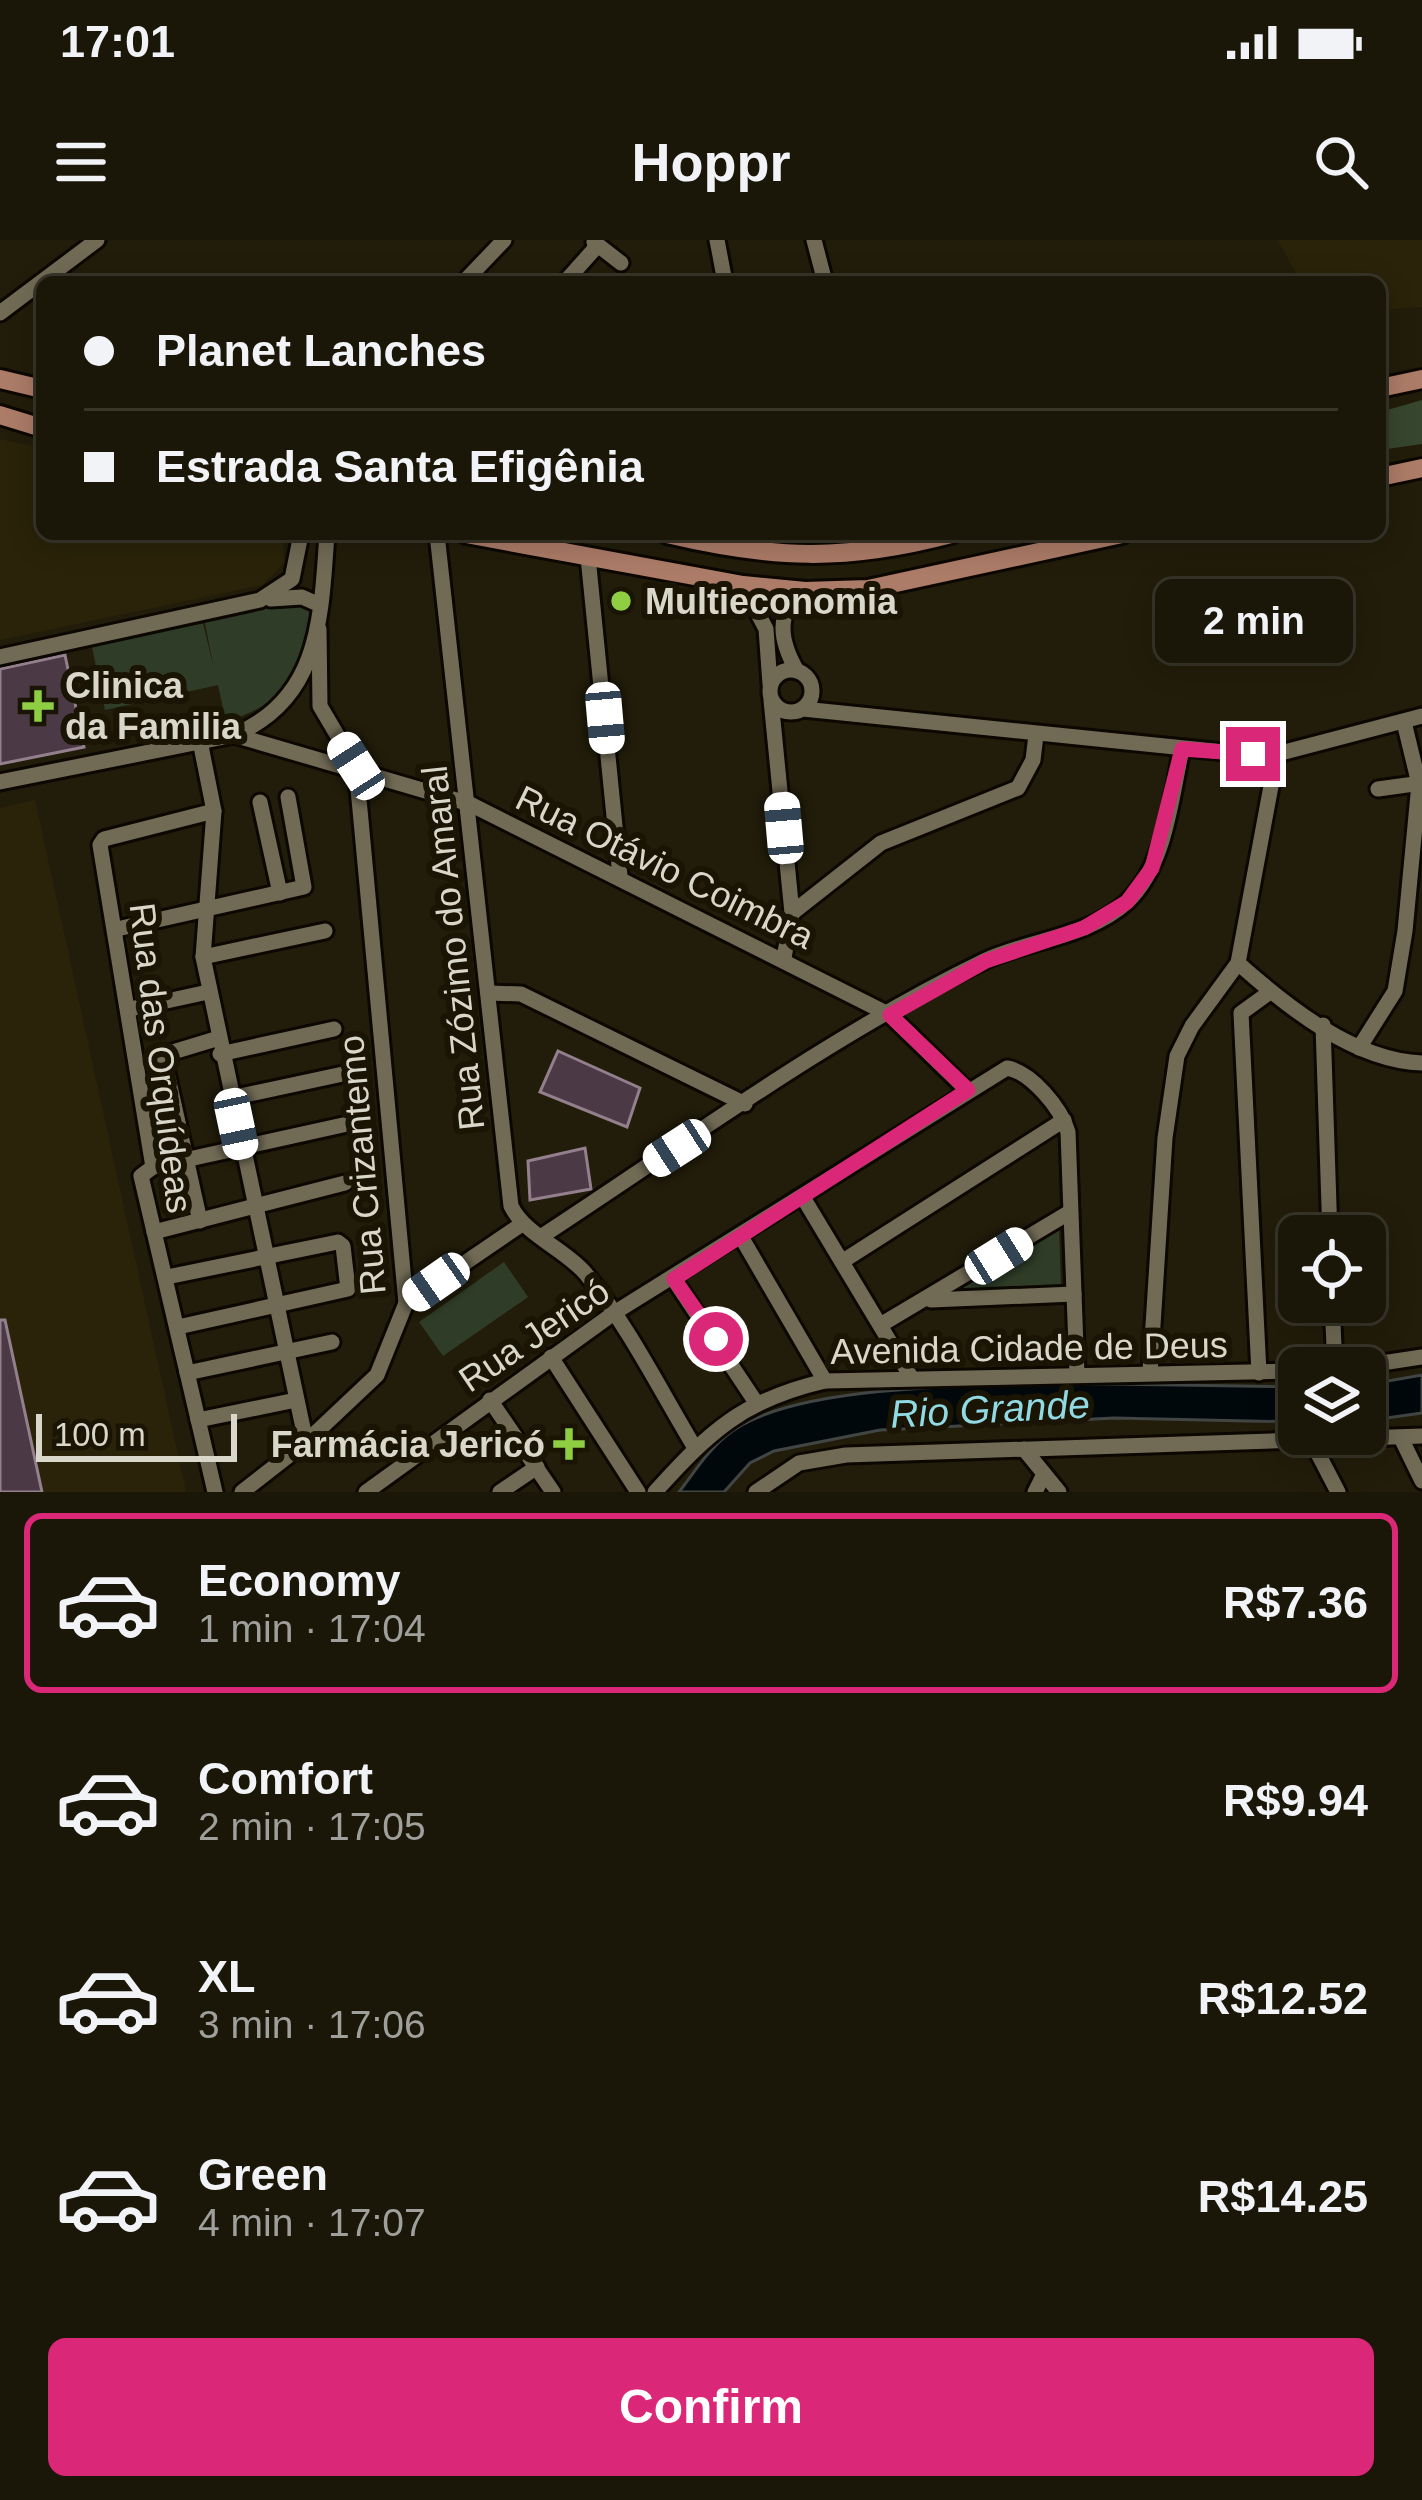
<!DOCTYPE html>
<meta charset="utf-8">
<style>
body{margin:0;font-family:Arial,sans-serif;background:#231f12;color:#f1f3f6;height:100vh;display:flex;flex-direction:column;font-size:45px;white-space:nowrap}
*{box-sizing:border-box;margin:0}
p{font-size:39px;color:#9f9f9c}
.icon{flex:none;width:66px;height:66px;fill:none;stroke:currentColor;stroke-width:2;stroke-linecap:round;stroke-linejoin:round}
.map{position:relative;height:1252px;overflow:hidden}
.sheet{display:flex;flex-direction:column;background:#1a1608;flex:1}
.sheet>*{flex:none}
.top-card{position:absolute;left:36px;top:36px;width:1350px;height:264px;border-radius:18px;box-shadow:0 6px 30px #0003,0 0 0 3px #383529;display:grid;align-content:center;height:264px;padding:0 48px;background:#1a1608}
.fabs{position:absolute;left:1278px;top:975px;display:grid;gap:24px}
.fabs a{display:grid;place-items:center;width:108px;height:108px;border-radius:18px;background:#1a1608;box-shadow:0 6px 30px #0003,0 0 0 3px #383529;font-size:60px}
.scale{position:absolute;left:36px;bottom:30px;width:201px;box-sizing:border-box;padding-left:12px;border:6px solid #d9d6ca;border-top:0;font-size:33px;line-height:42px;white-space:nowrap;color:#d9d6ca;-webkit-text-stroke:9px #191403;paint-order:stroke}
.end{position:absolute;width:54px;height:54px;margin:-27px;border:15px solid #db2777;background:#fff;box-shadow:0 0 0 6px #fff}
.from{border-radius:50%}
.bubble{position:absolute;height:84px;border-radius:18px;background:#1a1608;box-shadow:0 6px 30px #0003,0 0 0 3px #383529;font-size:39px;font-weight:700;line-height:84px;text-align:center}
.car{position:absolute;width:36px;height:72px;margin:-36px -18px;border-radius:15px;box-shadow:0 0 9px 3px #0007;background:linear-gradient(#fff 24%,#345 0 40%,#fff 0 76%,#345 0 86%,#fff 0)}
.top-card b{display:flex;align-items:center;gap:42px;height:114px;font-size:45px}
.top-card b+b{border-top:3px solid #383529}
.top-card i{width:30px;height:30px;background:#f1f3f6}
ul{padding:21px 0 0;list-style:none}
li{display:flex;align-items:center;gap:36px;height:180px;margin:0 24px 18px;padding:0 24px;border:6px solid transparent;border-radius:18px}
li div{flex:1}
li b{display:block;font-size:45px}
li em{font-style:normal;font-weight:700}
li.current{border-color:#db2777}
li>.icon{width:108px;height:108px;stroke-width:1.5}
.button{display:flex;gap:24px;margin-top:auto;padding:24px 48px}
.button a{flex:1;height:138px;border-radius:18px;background:#db2777;color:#fff;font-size:48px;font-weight:700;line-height:138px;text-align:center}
.status{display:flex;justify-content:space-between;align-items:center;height:84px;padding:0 60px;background:#1a1608;direction:ltr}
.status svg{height:33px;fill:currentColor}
header{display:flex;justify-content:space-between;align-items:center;height:156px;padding:0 48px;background:#1a1608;font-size:54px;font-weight:700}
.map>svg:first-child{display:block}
</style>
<div class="status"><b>17:01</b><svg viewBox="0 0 49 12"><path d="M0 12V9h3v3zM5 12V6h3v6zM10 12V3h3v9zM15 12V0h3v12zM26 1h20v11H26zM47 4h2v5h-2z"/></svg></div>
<header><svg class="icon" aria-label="menu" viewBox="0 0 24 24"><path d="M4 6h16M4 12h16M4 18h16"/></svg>Hoppr<svg class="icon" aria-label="search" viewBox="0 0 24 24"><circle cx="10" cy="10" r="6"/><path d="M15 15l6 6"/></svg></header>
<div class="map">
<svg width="1422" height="1252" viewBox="0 0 1422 1252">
<rect width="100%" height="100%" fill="#221d0a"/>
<g fill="#2a2309">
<polygon points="1278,0 1422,0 1422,67 1380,70 1380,42 1301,42"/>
<polygon points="0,199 42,208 42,294 283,294 284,323 262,345 0,400"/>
<polygon points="35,560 186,1252 0,1252 0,568"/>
</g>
<g fill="#2f3d28">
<path d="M291 360 316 369C300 440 295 457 226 482L218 445 105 470 92 407 203 383 214 429 204 378Z"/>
<polygon points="1059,988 1061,1048 945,1050"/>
<polygon points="504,1022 528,1057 443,1116 419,1082"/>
</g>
<polygon fill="#37462f" points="1422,160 1422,204 1380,210 1380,172"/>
<g fill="#00080b" stroke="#414644" stroke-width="3">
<polygon points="1422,1135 1422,1173 1365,1181 1365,1145"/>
<path d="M1110 1144 1299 1147V1182L1114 1178 880 1190 774 1211 750 1223 724 1252H679C693 1234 708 1210 727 1195 796 1138 1020 1146 1110 1144Z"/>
</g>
<g fill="#4b3945" stroke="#947f8d" stroke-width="3">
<polygon points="65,415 84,507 0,524 0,429"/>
<polygon points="558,811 640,848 627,887 540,852"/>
<polygon points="585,908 591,949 530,960 528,921"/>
<polygon points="0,1080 5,1080 42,1252 0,1252"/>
</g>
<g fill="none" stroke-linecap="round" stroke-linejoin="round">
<g stroke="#0c0700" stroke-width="21">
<g id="minor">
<polyline points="717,0 725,42"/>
<polyline points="814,0 825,42"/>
<polyline points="594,2 621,23"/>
<polyline points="464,42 504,0"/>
<polyline points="565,42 598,5"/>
<polyline points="0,73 97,0"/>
<path d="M437 294 511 966C526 996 564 1008 586 1034 629 1087 660 1150 695 1208"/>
<polyline points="588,317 620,636"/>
<polyline points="743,345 766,389 770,444"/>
<polyline points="271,359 302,357 320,365"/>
<polyline points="0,417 260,360 292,339 301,294"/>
<circle cx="791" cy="451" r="21"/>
<path d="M797 431C781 403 773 371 805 351"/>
<polyline points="771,460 792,673 784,718"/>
<polyline points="803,469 1253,515 1277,514 1422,476"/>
<polyline points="234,495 470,564 890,775 968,851"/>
<polyline points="200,501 214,571 203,717 306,1202"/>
<path d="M0 542 234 495C321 459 321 376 327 294"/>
<polyline points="1378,549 1422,543"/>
<polyline points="260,562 280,653"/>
<polyline points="214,571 104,599 100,605 153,927 141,936 215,1252"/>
<polyline points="792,673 881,603 1018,548 1033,520 1036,495"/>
<polyline points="117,689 304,647 288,557"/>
<polyline points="203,717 325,691"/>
<path d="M1238 723C1287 767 1355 821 1422 823"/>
<polyline points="489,753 521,754 745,864"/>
<polyline points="130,769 208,752"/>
<polyline points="1323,785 1330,996"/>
<polyline points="1359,808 1395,751 1405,691 1419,544 1404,482"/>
<polyline points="220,814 334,789"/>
<polyline points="231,858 343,834"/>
<polyline points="153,927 352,883"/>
<polyline points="804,959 911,1137"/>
<polyline points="200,981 163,815 219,798"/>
<polyline points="154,992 345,943"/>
<polyline points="740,995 825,1141"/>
<path d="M542 996C686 902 829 796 984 721 1031 699 1087 698 1127 662 1166 625 1171 559 1182 509"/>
<polyline points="843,1021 1064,880"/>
<polyline points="167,1037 338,1002 343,1006 348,1049 178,1087"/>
<polyline points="673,1038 755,1161"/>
<polyline points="931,1060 1074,1054"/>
<polyline points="1332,1062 1335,1128"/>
<polyline points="406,1063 522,984"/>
<polyline points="882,1084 1070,972"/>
<polyline points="551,1117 638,1252"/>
<polyline points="1349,1128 1422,1117"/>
<polyline points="1150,1132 1165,898 1177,816 1192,786 1238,723 1277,514"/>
<polyline points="187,1133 332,1102"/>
<polyline points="1259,1133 1241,773 1270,752"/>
<polyline points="490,1160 553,1252"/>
<polyline points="198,1180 296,1160"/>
<polyline points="1401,1198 1422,1241"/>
<polyline points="1312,1202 1338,1252"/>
<polyline points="1024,1209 1059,1252"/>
<polyline points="242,1252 306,1202 377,1135 406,1063 356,527 320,466 319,389"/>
<path d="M366 1252 614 1073 1007 828C1031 832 1061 868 1068 892L1077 1134"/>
<polyline points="500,1252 537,1227"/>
<path d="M655 1252C710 1191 743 1160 825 1141L1299 1131"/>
<polyline points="756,1252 799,1223 846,1215 1422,1196"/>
<polyline points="1035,1252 1044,1234"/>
</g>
</g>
<g stroke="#0c0700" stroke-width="24">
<g id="major">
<polyline points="0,139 42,149"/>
<polyline points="1380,148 1422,139"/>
<polyline points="0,175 42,188"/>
<polyline points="1380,237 1422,228"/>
<polyline points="466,294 743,345 805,351 868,349 1122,294"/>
<path d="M667 294C773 319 845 322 951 294"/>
</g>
</g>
<use href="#minor" stroke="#716b56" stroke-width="15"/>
<use href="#major" stroke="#ac7c68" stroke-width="18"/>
</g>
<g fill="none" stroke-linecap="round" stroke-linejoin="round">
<polyline stroke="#db2777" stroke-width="15" points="716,1099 674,1039 968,850 890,775 986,721 1084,688 1127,662 1152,628 1182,509 1253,514"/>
</g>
<g fill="#8fcd42" stroke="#191403" stroke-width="4.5">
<circle cx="621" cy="361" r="12"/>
<path d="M32 448h12v12h12v12h-12v12h-12v-12h-12v-12h12z"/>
<path d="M563 1186h12v12h12v12h-12v12h-12v-12h-12v-12h12z"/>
</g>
<g text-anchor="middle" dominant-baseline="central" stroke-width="12" stroke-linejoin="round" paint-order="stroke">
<g font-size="36" font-weight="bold" fill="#d9d6ca" stroke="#191403" text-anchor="start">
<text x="645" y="361">Multieconomia</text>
<text x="65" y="445">Clinica<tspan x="65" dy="41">da Familia</tspan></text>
<text x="545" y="1204" text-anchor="end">Farmácia Jericó</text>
</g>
<g font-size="36" fill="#d9d6ca" stroke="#191403">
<text transform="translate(665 627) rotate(26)">Rua Otávio Coimbra</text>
<text transform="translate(453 708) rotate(-96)">Rua Zózimo do Amaral</text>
<text transform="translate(161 818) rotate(83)">Rua das Orquídeas</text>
<text transform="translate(362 925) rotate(-95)">Rua Crizantemo</text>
<text transform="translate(534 1095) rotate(-34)">Rua Jericó</text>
<text transform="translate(1029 1108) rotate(-1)">Avenida Cidade de Deus</text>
</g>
<g font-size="39" font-style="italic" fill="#91d9e3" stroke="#191403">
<text transform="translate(990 1169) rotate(-3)">Rio Grande</text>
</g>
</g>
</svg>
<div class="fabs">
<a><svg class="icon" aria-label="locate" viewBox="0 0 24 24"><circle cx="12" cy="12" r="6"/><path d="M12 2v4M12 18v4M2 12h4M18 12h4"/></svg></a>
<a><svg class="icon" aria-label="layers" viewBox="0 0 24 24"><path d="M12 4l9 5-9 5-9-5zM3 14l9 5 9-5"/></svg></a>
</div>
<div class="scale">100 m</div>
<i class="end from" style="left:716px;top:1099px"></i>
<i class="end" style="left:1253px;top:514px"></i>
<div class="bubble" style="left:1155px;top:339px;width:198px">2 min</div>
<i class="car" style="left:605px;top:478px;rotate:175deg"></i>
<i class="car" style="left:356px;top:526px;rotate:327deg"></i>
<i class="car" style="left:784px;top:588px;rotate:355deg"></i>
<i class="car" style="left:236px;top:884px;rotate:168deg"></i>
<i class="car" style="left:677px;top:908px;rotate:237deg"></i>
<i class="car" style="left:999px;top:1016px;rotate:58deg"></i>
<i class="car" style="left:436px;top:1042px;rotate:235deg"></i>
<div class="top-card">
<b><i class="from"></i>Planet Lanches</b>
<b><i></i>Estrada Santa Efigênia</b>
</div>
</div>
<section class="sheet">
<ul>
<li class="current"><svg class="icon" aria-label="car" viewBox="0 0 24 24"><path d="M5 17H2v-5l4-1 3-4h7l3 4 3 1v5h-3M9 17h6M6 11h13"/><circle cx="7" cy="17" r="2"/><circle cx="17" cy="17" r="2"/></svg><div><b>Economy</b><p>1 min · 17:04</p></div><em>R$7.36</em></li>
<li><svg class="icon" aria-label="car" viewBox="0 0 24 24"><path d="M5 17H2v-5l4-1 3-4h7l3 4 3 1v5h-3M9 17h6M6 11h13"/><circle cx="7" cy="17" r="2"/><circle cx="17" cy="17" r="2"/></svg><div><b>Comfort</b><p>2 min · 17:05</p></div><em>R$9.94</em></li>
<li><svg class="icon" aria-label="car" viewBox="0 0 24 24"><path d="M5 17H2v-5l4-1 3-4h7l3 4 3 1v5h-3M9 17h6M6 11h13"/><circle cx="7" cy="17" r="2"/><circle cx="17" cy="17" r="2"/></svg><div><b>XL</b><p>3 min · 17:06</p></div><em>R$12.52</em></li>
<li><svg class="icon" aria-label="car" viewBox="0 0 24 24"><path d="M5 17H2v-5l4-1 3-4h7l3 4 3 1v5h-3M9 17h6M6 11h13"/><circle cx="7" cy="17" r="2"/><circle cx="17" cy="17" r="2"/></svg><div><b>Green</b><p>4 min · 17:07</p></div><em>R$14.25</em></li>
</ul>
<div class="button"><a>Confirm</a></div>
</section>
